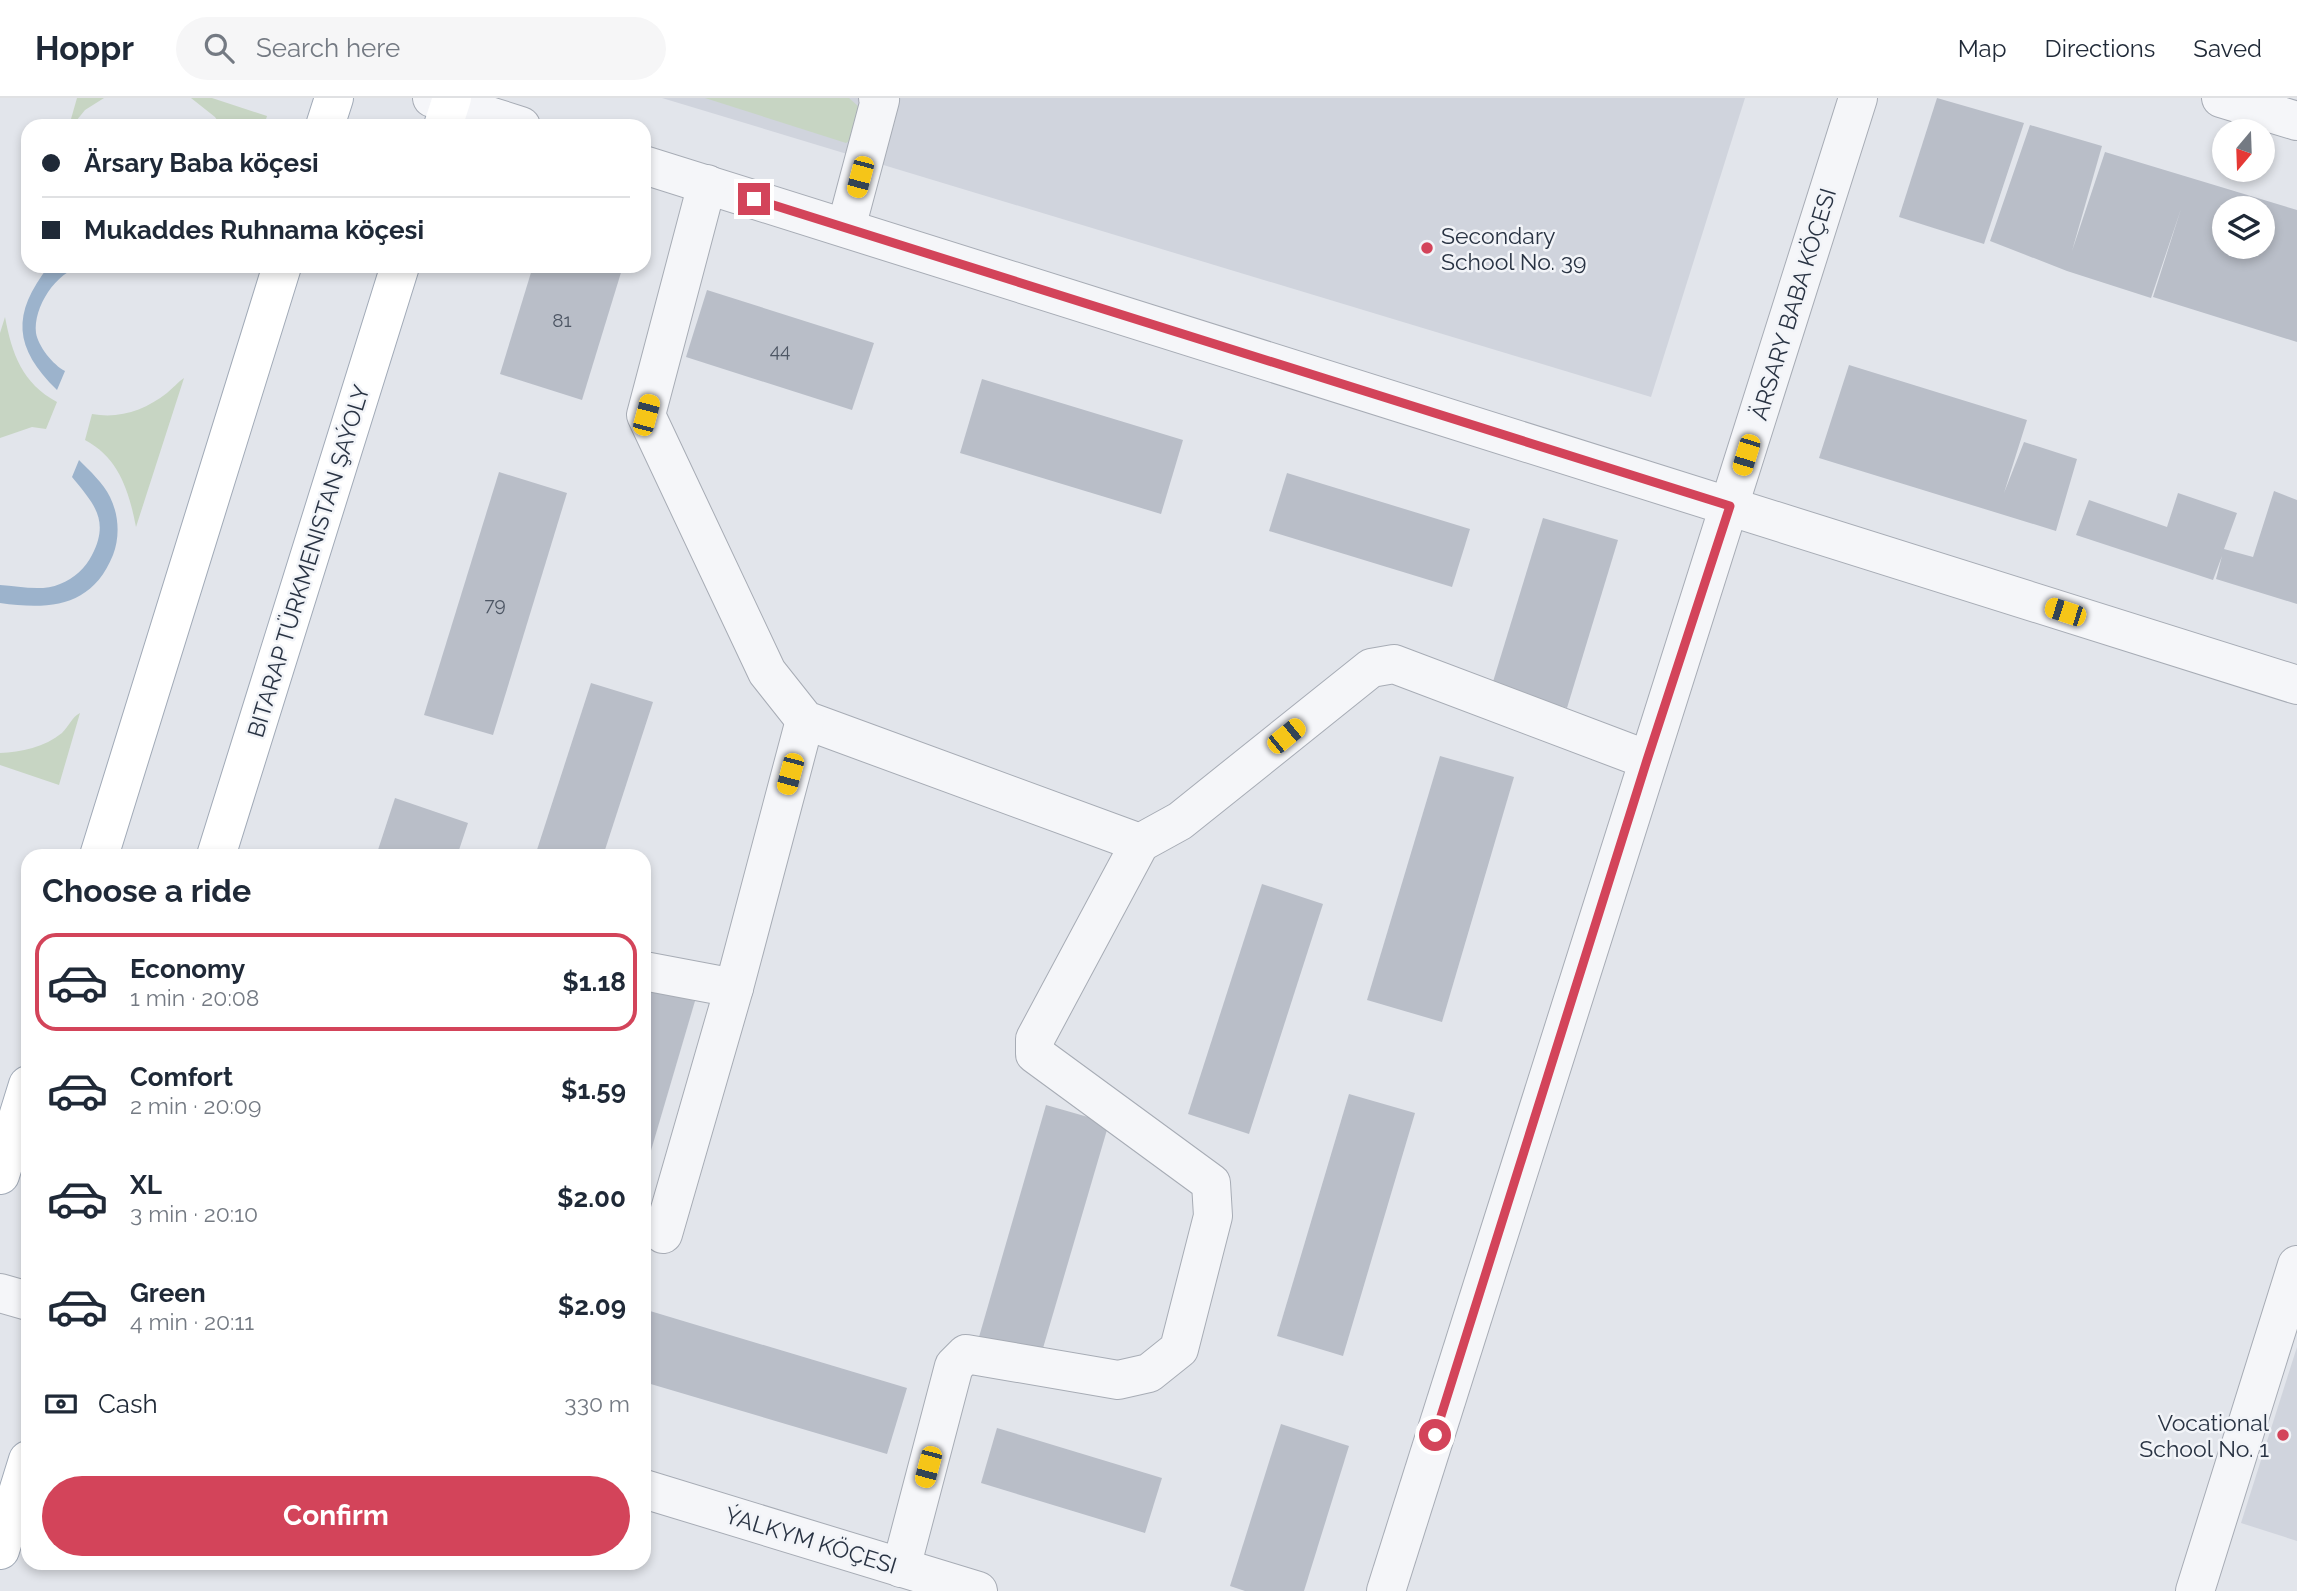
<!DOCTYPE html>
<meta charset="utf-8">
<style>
body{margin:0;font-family:Raleway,sans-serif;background:#f6f6f7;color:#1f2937;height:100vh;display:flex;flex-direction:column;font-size:26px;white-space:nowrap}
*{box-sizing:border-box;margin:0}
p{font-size:23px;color:#747a83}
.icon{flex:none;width:38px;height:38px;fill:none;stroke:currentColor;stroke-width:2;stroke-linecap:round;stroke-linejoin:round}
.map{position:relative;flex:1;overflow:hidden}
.drawer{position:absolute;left:21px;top:751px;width:630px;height:721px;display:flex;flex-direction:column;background:#fff;border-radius:21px;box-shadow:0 4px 10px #0003}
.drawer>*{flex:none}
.top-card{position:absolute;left:21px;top:21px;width:630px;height:154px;border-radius:21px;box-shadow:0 4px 10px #0003;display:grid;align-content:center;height:154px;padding:0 21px;background:#fff}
.needle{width:46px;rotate:199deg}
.buttons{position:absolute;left:2212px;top:21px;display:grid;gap:14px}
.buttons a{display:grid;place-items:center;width:63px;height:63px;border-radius:50%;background:#fff;box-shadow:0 4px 10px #0003;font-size:35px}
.end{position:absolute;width:32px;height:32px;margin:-16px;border:9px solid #d3445a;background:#fff;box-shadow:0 0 0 4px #fff}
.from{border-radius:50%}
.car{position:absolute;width:21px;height:42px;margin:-21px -10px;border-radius:9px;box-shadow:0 0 5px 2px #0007;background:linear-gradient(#f5c518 24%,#345 0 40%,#f5c518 0 76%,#345 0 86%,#f5c518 0)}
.top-card b{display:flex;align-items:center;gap:24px;height:66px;font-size:26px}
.top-card b+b{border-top:2px solid #e0e1e3}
.top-card i{width:18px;height:18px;background:#1f2937}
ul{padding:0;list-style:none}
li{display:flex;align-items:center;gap:21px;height:98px;margin:0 14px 10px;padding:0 7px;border:4px solid transparent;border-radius:21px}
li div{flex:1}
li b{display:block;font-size:26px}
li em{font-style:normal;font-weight:700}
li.on{border-color:#d3445a}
li>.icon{width:63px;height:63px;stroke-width:1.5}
h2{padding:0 21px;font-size:32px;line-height:84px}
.pay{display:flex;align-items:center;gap:18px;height:77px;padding:0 21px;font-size:26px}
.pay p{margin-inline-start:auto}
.primary-button{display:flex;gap:14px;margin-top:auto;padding:14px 21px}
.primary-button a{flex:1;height:80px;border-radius:42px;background:#d3445a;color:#fff;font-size:28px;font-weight:700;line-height:80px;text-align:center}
header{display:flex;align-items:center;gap:42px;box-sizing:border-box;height:98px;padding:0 35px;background:#fff;border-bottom:2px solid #e0e1e3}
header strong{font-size:33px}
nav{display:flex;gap:38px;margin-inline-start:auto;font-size:24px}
.search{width:490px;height:63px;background:#f6f6f7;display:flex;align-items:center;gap:18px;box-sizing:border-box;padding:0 24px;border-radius:38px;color:#747a83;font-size:26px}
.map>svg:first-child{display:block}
</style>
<header>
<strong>Hoppr</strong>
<div class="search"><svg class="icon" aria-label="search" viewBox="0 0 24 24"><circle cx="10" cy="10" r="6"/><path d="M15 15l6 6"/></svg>Search here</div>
<nav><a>Map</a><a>Directions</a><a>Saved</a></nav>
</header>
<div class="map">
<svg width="2297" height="1493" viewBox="0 0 2297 1493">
<rect width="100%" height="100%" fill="#e2e5eb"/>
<g fill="#d0d4dd">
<polygon points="662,0 1745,0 1651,299"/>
<polygon points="2297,1249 2297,1443 2241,1425"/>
</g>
<g fill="#c7d5c3">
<polygon points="77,0 104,0 85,12 72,28 69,28"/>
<polygon points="191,0 212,0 267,18 264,28 221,28 215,19"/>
<polygon points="705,0 849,0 859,9 854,40 846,45"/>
<path d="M5 219C12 256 22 285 57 304L46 331 32 329 0 340V235Z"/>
<path d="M184 280 136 429C129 393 119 360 85 342L92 316C120 321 145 312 167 295 173 290 178 284 184 280Z"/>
<path d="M80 615 59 687 0 667V655C21 654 45 649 62 635 69 628 72 619 80 615Z"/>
</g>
<g fill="#9cb3cc">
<path d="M49 168H82C56 174 33 209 36 235 38 248 53 267 65 273L57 292C14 250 11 216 49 168Z"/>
<path d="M79 362C90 373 103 385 110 399 119 417 120 439 113 457 92 509 50 512 0 505V487C19 488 42 494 60 486 74 481 86 469 92 457 110 422 94 406 72 379Z"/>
</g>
<g fill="#b9bec8" fill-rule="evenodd">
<polygon points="1937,0 2024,25 1984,146 1899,119"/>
<path d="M2030 27 2102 48 2072 153 2105 54 2297 112V244L2153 199 2181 111 2151 200 2067 173 1990 143ZM2224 110H2263V149H2224Z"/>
<polygon points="533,168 623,168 582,302 500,276"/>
<polygon points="707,192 874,245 852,312 686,259"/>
<polygon points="1849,267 2027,322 2004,395 2024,344 2077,361 2056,433 1819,360"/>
<polygon points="982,281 1183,342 1161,416 960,355"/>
<polygon points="499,374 567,395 493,637 424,617"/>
<polygon points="1287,375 1470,431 1452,489 1269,433"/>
<polygon points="2274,393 2297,402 2297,506 2216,481 2222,458 2213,482 2076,437 2089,402 2167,429 2178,395 2237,415 2224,451 2253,459"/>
<polygon points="1543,420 1618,442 1567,610 1492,587"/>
<polygon points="591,585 653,604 603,758 535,758"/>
<polygon points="1440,658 1514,679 1442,924 1367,902"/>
<polygon points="395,700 468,725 457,758 376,758"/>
<polygon points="1262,786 1323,806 1249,1036 1188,1016"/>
<polygon points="644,888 695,903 645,1073 644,1073"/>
<polygon points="1349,996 1415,1015 1343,1258 1277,1238"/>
<polygon points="1046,1007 1109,1025 1041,1257 979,1239"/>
<polygon points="650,1213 907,1290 887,1356 644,1284 644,1233"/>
<polygon points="1281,1326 1349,1348 1304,1493 1245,1493 1230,1488"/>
<polygon points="997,1330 1162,1380 1145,1435 981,1385"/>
</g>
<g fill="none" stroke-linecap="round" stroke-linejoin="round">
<g stroke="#a7acb5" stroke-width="40">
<g id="minor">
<polyline points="432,0 521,28"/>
<polyline points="2221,0 2297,23"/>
<polyline points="644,67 2297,587"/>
<polyline points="707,86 646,317 767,574 805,622 1140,745"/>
<polyline points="846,130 880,2 878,0"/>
<polyline points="644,873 734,890 805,622"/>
<polyline points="663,1136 734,890"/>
<polyline points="0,1195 28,1203"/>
<polyline points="644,1391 978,1493"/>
<polyline points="901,1470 954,1268 966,1256 1118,1282 1149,1275 1179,1251 1213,1118 1211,1085 1035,956 1035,941 1140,745 1180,723 1371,570 1394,566 1648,662"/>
<polyline points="1386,1493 1858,0"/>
<polyline points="2195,1493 2297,1167"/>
</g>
</g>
<g stroke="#a1aab7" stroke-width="40">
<g id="major">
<polyline points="325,28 334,0"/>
<polyline points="443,28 452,0"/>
<polyline points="99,758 282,168"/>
<polyline points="216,758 400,168"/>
<polyline points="0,1077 28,987"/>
<polyline points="0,1452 28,1362"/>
</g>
</g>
<use href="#minor" stroke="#f5f6f9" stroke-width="38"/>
<use href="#major" stroke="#fff" stroke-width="38"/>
</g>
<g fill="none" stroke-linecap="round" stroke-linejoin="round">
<polyline stroke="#d3445a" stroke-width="9" points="754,101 1730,408 1647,662 1435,1337"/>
</g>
<g fill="#d3445a" stroke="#f2f4f8" stroke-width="2.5">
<circle cx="1427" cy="150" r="7"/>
<circle cx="2283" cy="1337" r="7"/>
</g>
<g text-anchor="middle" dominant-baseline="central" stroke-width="5" stroke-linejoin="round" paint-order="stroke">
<g font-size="19" fill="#4d5664">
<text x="562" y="222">81</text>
<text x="780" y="252">44</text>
<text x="495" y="506">79</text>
</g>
<g font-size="23" fill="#293343" stroke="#f2f4f8" text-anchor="start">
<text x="1441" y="137">Secondary<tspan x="1441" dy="26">School No. 39</tspan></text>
<text x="2269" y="1324" text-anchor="end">Vocational<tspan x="2269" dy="26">School No. 1</tspan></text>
</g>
<g font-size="23" fill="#293343" stroke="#f2f4f8">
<text transform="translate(1793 206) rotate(-73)">ÄRSARY BABA KÖÇESI</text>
<text transform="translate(308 463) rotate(-73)">BITARAP TÜRKMENISTAN ŞAÝOLY</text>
<text transform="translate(811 1442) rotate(17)">ÝALKYM KÖÇESI</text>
</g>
</g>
</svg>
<div class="buttons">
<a><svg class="needle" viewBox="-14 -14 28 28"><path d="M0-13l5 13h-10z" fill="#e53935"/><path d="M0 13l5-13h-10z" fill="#747a83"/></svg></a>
<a><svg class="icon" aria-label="layers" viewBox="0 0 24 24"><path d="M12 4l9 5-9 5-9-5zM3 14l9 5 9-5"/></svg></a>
</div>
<i class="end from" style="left:1435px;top:1337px"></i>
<i class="end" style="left:754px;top:101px"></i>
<i class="car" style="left:860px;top:79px;rotate:195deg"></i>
<i class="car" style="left:646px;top:317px;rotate:15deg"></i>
<i class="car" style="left:1746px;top:357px;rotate:197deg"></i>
<i class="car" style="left:2065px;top:514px;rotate:288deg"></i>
<i class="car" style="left:1286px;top:638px;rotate:51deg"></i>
<i class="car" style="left:790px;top:676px;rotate:195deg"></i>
<i class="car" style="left:928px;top:1369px;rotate:195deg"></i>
<div class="top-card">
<b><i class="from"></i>Ärsary Baba köçesi</b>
<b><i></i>Mukaddes Ruhnama köçesi</b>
</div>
<section class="drawer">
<h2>Choose a ride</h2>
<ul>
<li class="on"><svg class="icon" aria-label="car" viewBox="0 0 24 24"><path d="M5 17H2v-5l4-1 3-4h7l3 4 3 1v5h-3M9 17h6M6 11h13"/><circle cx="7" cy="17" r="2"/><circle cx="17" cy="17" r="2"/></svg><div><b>Economy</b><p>1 min · 20:08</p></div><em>$1.18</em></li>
<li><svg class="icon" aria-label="car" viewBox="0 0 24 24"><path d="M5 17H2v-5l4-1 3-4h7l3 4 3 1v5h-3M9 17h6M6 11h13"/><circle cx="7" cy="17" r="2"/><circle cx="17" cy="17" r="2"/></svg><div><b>Comfort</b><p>2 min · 20:09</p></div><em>$1.59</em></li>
<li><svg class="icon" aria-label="car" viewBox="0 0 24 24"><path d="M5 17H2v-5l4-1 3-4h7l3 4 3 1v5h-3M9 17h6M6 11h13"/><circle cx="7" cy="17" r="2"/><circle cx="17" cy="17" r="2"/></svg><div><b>XL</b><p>3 min · 20:10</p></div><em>$2.00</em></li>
<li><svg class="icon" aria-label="car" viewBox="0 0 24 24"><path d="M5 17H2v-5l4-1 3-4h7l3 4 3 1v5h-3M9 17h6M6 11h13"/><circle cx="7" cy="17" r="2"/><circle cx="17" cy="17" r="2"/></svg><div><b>Green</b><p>4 min · 20:11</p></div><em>$2.09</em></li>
</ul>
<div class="pay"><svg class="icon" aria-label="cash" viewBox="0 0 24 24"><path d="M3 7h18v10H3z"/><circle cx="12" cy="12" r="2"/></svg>Cash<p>330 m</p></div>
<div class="primary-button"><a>Confirm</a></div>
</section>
</div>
